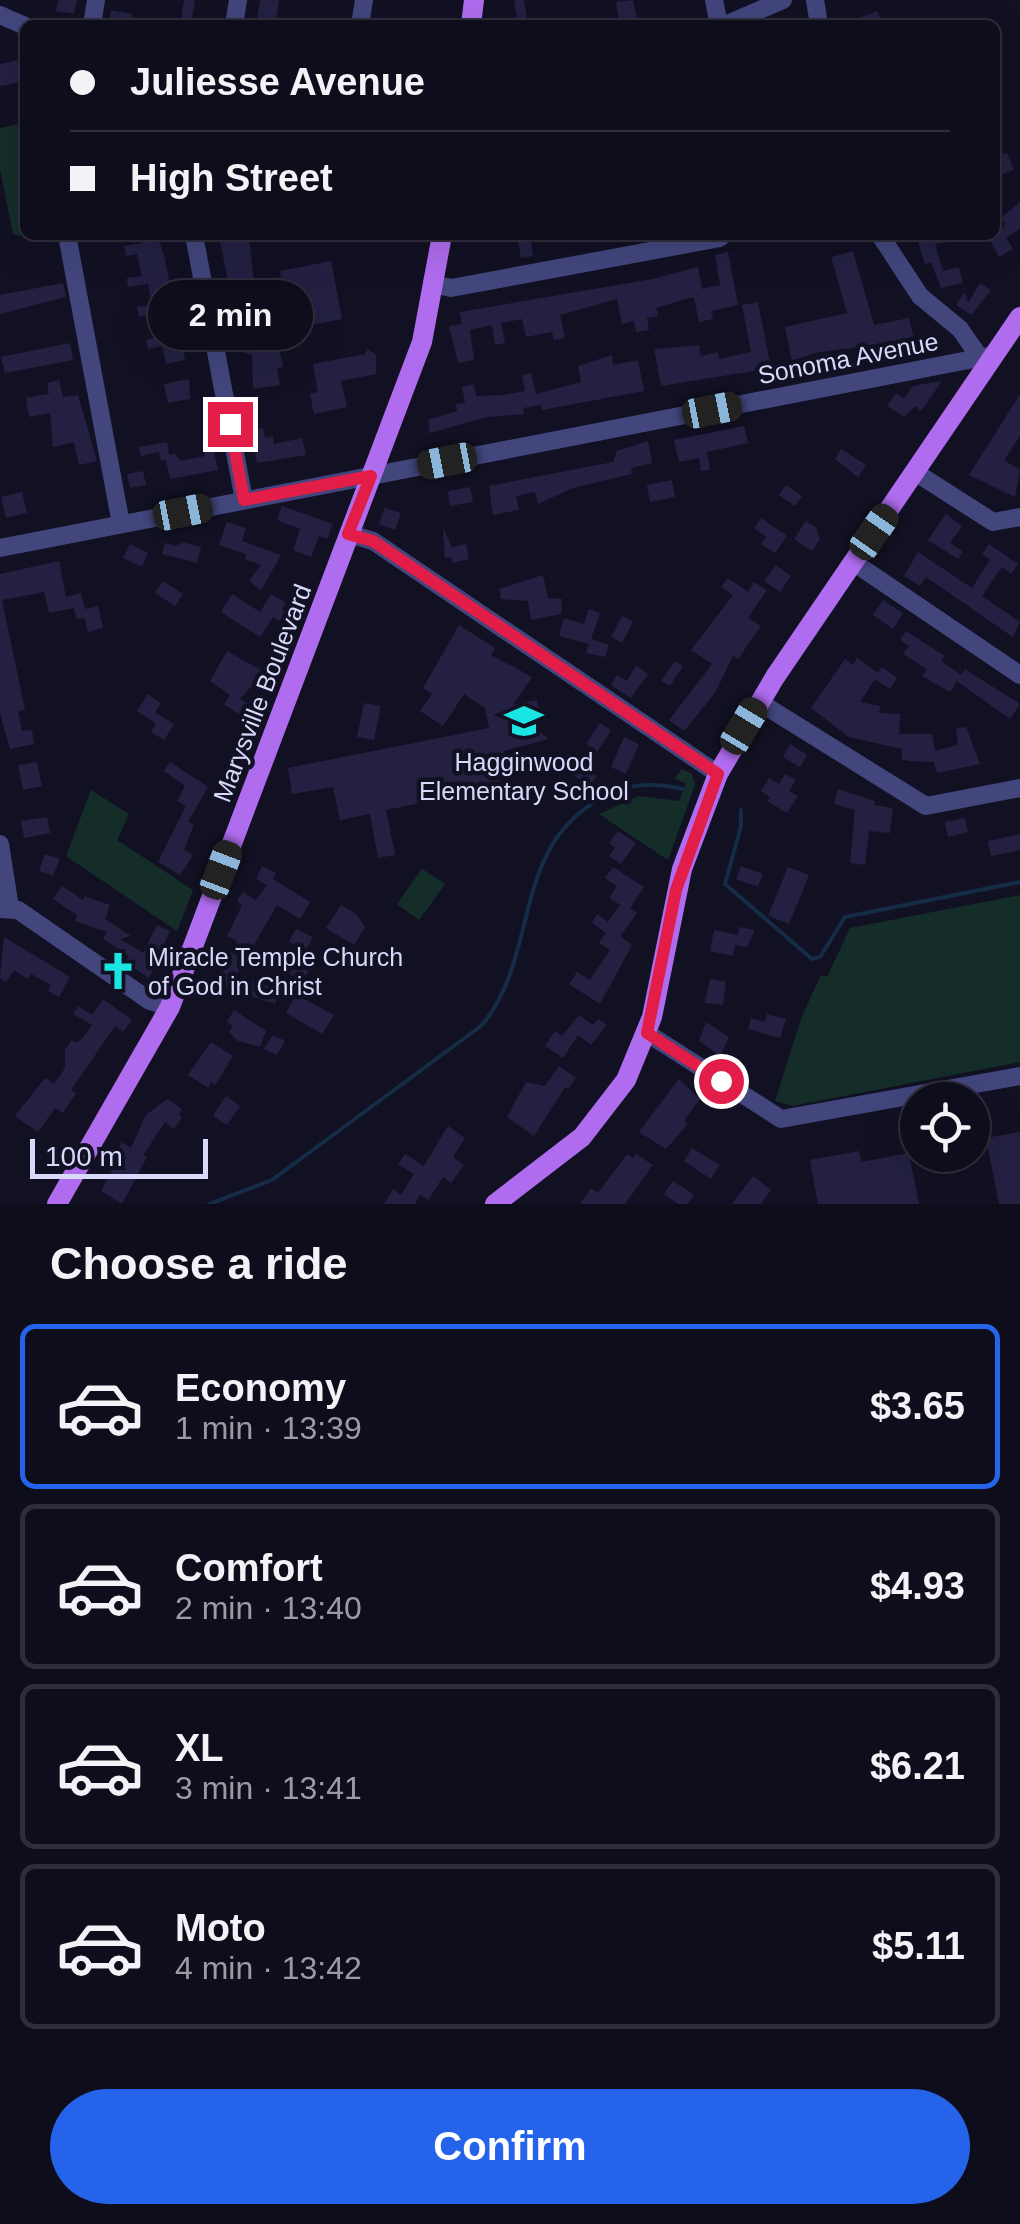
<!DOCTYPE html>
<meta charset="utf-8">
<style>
body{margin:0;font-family:Helvetica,sans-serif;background:#171624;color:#f1f3f6;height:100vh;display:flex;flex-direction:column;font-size:38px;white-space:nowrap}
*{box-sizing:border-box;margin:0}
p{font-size:32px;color:#9b9ca3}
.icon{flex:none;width:55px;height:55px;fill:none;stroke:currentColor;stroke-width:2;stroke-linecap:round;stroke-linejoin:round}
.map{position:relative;height:1204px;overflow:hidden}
.side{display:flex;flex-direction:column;background:#0e0d1b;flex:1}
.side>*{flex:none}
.guide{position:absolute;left:20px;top:20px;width:980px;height:220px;border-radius:15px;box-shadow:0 10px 40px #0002,0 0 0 2px #2e2d3a;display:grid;align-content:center;height:220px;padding:0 50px;background:#0e0d1b}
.buttons{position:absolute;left:900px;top:1082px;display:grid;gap:20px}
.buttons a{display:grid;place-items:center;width:90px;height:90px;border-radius:50%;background:#0e0d1b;box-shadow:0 10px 40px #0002,0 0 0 2px #2e2d3a;font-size:50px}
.scale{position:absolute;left:30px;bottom:25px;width:178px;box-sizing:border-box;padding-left:10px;border:5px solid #d8d8fb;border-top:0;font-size:28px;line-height:35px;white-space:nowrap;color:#d8d8fb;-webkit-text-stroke:8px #121124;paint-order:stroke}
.end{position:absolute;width:45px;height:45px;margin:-22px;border:12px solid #e11d48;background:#fff;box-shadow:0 0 0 5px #fff}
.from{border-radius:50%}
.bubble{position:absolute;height:70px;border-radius:35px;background:#0e0d1b;box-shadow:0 10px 40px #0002,0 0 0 2px #2e2d3a;font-size:32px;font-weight:700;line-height:70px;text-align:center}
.car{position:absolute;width:30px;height:60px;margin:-30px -15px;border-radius:12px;box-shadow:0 0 8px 2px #0007;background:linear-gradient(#222 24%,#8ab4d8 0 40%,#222 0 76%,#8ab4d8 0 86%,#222 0)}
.guide b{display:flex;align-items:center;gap:35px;height:95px;font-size:38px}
.guide b+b{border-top:2px solid #2e2d3a}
.guide i{width:25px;height:25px;background:#f1f3f6}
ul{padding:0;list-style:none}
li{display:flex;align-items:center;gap:30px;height:165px;margin:0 20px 15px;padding:0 30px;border:5px solid #2e2d3a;border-radius:15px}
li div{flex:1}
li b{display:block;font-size:38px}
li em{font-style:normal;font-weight:700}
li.current{border-color:#2563eb}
li>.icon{width:90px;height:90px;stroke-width:1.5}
h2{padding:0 50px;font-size:45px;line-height:120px}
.primary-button{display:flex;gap:20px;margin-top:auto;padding:20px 50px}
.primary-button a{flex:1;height:115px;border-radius:60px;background:#2563eb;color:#fff;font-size:40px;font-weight:700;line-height:115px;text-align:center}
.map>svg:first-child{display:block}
</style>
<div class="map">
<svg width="1020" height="1204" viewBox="0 0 1020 1204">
<rect width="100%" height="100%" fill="#121124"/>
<g fill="#152d29">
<polygon points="25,123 25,235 69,235 51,243 13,234 0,169 0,128"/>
<polygon points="682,769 692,774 695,785 668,860 599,814 639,796 679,801 686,783 674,779"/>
<polygon points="91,790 129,814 117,840 193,890 177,931 66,856"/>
<polygon points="422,869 445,884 419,920 397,904"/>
<polygon points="1020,895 1020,1062 792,1106 775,1101 802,1016 821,975 827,977 850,928"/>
</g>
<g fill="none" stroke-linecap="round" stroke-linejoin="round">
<g stroke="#142c45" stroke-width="4">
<polyline points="741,810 741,826 725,884 812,959 820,957 845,917 1020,882"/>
<path d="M209 1204 272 1180 481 1026C538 960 512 857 590 805 622 784 646 781 683 789"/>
</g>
</g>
<g fill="#232042">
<polygon points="58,0 77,0 74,14 56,11"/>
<polygon points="184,0 195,0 191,25 180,25"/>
<polygon points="260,0 279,0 275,25 256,25"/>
<polygon points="514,0 524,0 528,25 518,25"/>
<polygon points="633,0 637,18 619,21 616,2"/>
<polygon points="111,10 132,14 131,25 108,25"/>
<polygon points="877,11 883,25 862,25 859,18"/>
<polygon points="25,59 21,82 0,86 0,64"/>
<polygon points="1007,153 1014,170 997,176 995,157"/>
<polygon points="1020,202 1020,229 1006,237 1013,249 999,257 987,235 995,235 1005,225 1001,218"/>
<polygon points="140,235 157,235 164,255 185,360 166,364 162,346 148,349 146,340 154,338 149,315 139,317 137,307 152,305 148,284 128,287 127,278 142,276 137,254 126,256 124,246 142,243"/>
<polygon points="232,235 249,235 254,282 281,277 280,271 331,261 342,319 290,329 283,287 256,292 263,351 279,347 283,367 277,368 280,385 253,389 252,355 243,352 220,242 233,239"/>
<polygon points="916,235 956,235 957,240 935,244 943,271 959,267 963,283 941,288 931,262 925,264"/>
<polygon points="531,240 533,256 521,258 518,242"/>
<polygon points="853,251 874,325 909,318 914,339 815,353 792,361 785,327 847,313 831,257"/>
<polygon points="728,252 738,305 711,311 713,319 699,322 694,298 689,298 656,308 658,316 647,318 649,330 636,332 634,321 622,324 617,299 560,315 565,338 554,340 552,332 526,337 522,319 501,323 505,343 495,345 492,325 470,330 474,360 458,363 449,326 462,324 460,312 652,279 698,267 702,289 720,285 715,255"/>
<polygon points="63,283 66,297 0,314 0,295"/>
<polygon points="980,283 991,290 971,315 956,305 965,292 968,303"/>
<polygon points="758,302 771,368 661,386 654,349 699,345 701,356 718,352 719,359 751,352 742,305"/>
<polygon points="70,343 73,360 5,373 1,357"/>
<polygon points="368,349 376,355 376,374 341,381 347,407 314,414 310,394 318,392 313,364 365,354"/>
<polygon points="612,355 613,365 638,360 644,391 542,410 541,405 523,408 524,414 487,417 430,433 428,420 457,411 456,404 465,403 462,387 474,384 476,396 504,395 525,391 522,375 531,373 536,394 581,382 578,366"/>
<polygon points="189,379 190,399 168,403 164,384"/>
<polygon points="59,380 63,397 78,395 97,461 79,465 74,442 53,447 50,413 29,417 26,398 49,394 47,383"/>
<polygon points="942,381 921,411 915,406 904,417 887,406 896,393 904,398 913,386"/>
<polygon points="1020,394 1020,436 1004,460 1020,470 1015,497 969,475"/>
<polygon points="744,426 748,443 707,452 710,470 701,471 699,458 679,462 674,440"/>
<polygon points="263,428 265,438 273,436 274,444 302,438 306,455 257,463 251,430"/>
<polygon points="211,439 218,470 170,479 166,460 161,461 159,452 141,456 139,447 167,442 169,455 175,454 180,461 205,456 202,440"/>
<polygon points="648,441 652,463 631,468 632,474 573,488 538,504 535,492 516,496 519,510 493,515 489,486 613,462 617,451"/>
<polygon points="841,449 866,465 858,477 835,459"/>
<polygon points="143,471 146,485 130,488 127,474"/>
<polygon points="672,480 675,497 650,502 647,485"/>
<polygon points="786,485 802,496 795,506 779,495"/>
<polygon points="470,487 473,502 450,506 448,491"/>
<polygon points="22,492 27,513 6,518 1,497"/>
<polygon points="282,506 333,524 327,539 319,536 311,557 293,550 300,529 277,520"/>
<polygon points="385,508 401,513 395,530 379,524"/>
<polygon points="946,514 962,526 950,543 963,552 958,559 928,540"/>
<polygon points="761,518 787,536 775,553 761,544 767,537 754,528"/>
<polygon points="806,521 816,527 820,539 812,551 794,539"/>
<polygon points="227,522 246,528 242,541 281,555 261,590 249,581 261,565 245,559 246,554 219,545"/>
<polygon points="443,528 452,547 466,544 469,559 452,563 451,557 445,558"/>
<polygon points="183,542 201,547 197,563 162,554 165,543 176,546"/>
<polygon points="130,544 148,553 142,567 123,558"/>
<polygon points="989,544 1018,564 1011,574 1002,567 982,596 1020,622 1013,637 926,577 920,586 904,576 918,552 972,588 990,560 982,554"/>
<polygon points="59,561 66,597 81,593 85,609 98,606 103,628 88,632 85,618 77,619 74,608 49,613 44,592 2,600 25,710 18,711 22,731 32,730 34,744 10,749 0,713 0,574"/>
<polygon points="776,565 791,576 780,592 764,581"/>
<polygon points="543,575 548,598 562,599 561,614 531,620 528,601 501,599 499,589"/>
<polygon points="728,578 748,592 754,582 767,590 748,618 761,626 738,659 733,656 715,693 684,731 669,720 712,664 691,650 733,595 721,587"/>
<polygon points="163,581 183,594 175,606 155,593"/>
<polygon points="232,594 260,612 271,594 286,603 282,609 286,612 280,621 273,617 260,637 221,612"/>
<polygon points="883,600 903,613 893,629 873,615"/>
<polygon points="589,609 600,613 591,639 609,645 605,657 586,653 589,644 559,636 564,618 584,624"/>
<polygon points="622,616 633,622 622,643 611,637"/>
<polygon points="459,625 495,648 491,655 532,677 513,705 537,700 540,715 534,712 527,722 549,739 504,751 505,768 497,770 501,787 386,810 395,855 378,858 370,814 340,820 333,787 292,794 288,768 489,728 485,708 464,694 443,726 420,711 432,694 423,688"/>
<polygon points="906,631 945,656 941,661 961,675 965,669 1020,704 1010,719 957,681 950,692 922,676 927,669 903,654 909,646 900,640"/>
<polygon points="227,651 264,672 240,699 248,704 240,715 224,704 230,695 210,681"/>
<polygon points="857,658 878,673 882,667 897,678 890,689 875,679 860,702 880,706 879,713 900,714 899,734 932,734 935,751 958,745 956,728 966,727 980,764 937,773 934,762 908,761 902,759 902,749 849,737 811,708 845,659 853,665"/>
<polygon points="675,661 683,666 670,686 661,681"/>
<polygon points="636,666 648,674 631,698 611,685 617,675 627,681"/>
<polygon points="148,694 161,703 155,712 174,724 164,740 151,732 156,724 137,711"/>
<polygon points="364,703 381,706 374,740 357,737"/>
<polygon points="600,723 611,730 597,752 586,744"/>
<polygon points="624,737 639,744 626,774 611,767"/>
<polygon points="790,744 807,755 800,767 783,757"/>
<polygon points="37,762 42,786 23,790 18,765"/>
<polygon points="170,762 208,787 188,822 194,824 184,850 193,855 180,875 158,862 186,806 177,801 185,786 164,771"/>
<polygon points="582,764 597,776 588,787 573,775"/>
<polygon points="785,774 796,780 789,791 798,796 787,813 767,801 770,797 761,791 769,778 779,784"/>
<polygon points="838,789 875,801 874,805 893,808 890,833 869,831 865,865 850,863 855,810 834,804"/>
<polygon points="47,817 50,833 24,838 21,821"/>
<polygon points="965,818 968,832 948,837 945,822"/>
<polygon points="618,831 636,843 621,864 609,856 615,847 609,843"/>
<polygon points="1020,834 1020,850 991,856 988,841"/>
<polygon points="45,854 60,859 53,876 39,871"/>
<polygon points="262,866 276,873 273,879 310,902 300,919 277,905 229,988 216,981 237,941 227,936 242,905 237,901 243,892 256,900 267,885 256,879"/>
<polygon points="741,866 763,874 758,887 736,879"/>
<polygon points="613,867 644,887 630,908 637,913 620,936 632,945 600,1004 569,984 577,972 590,980 610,950 599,943 606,933 592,923 597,914 608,922 620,905 609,898 617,886 605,878"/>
<polygon points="788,867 809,875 789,924 768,916"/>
<polygon points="62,886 83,900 84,896 110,905 105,919 131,936 120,939 143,953 157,925 170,931 149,978 125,963 129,956 103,939 107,932 75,921 77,915 53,899"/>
<polygon points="341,905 356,914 365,927 354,945 326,928"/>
<polygon points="739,927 755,930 747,947 735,945 733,956 710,951 714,930 738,935"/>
<polygon points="296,929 313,937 306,950 289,942"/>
<polygon points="4,937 70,977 59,997 48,991 51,985 31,974 28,979 14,970 6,982 0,978"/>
<polygon points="294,960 310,968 303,981 287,973"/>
<polygon points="710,979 726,982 723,1005 705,1003"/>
<polygon points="253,981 280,990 275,1004 248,995"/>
<polygon points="296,995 334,1015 322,1034 286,1013"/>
<polygon points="103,999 132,1020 123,1032 115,1026 71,1090 76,1093 63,1113 55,1108 38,1132 15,1116 45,1078 54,1084 65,1068 65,1050 72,1040 76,1043 83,1038 92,1025 73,1014 78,1006 92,1015"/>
<polygon points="234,1010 266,1031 260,1047 238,1041 229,1032 233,1026 227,1022"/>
<polygon points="767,1014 786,1019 780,1038 748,1029 751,1018 765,1022"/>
<polygon points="579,1015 593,1025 598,1019 607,1025 591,1045 578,1035 563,1058 545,1046 555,1031 562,1036"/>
<polygon points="706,1022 729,1037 720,1056 699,1041"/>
<polygon points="273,1035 285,1041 277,1055 264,1049"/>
<polygon points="211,1042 233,1056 215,1085 211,1082 208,1088 188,1075"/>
<polygon points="559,1066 576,1078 568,1089 565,1087 534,1136 507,1117 526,1082 545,1086"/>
<polygon points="679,1079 700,1099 684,1121 688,1124 666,1149 639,1132"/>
<polygon points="226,1096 240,1106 227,1125 213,1116"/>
<polygon points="167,1099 182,1109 179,1114 182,1117 174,1129 165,1122 143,1155 147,1157 122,1204 101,1191 118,1159 114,1157 122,1142 131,1148 146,1115"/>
<polygon points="448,1126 465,1138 453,1157 464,1165 451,1183 443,1177 428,1200 420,1194 415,1204 384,1204 393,1189 401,1195 414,1174 398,1164 405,1154 424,1166"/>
<polygon points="1020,1132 1020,1204 999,1204 986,1138"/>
<polygon points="692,1148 720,1165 711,1179 684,1161"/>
<polygon points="859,1151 861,1162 909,1153 919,1204 818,1204 810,1160"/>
<polygon points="627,1154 633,1158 636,1154 653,1165 625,1204 580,1204 591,1188 598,1193"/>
<polygon points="753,1176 771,1190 761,1204 732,1204"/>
<polygon points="673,1181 694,1195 688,1204 678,1204 664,1194"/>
</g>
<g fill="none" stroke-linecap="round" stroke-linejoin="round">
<g stroke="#42467d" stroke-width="18">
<polyline points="714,0 719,25"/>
<polyline points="815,0 819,25"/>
<polyline points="0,15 25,26"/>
<polyline points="92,25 96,0"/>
<polyline points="234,25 238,0"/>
<polyline points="360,25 364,0"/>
<polyline points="725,25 783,0"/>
<polyline points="67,235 121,524"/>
<polyline points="194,235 244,500"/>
<polyline points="880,235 920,296 960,329 980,358"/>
<polyline points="433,284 451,288 720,238"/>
<polyline points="915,472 993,522 1020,517"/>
<polyline points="349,534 373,541 718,774"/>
<polyline points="0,548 994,355"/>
<polyline points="853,562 1020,675"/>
<polyline points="759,702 926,806 1020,788"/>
<polyline points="0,844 10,908"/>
<polyline points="0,909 18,910 150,1001 170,1007"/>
<polyline points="647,1033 781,1119 1020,1076"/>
</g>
<g stroke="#af6cee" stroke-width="20">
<polyline points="471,25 474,0"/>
<polyline points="57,1204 170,1007 422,342 442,235"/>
<polyline points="495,1204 582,1137 626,1080 652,1017 682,869 718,774 775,677 1020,317"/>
</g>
</g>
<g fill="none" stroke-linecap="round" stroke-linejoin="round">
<polyline stroke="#e11d48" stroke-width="12" points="230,424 244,500 371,476 348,534 373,541 718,774 676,890 647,1033 721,1081"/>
</g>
<defs>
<g id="school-bare" transform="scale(3)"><path d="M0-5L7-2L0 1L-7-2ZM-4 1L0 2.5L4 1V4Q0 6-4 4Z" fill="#1ae5e2" stroke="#121124" stroke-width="2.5" paint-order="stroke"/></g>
<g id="church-bare" transform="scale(3)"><path d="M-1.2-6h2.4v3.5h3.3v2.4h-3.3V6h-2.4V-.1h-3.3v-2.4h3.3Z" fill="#1ae5e2" stroke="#121124" stroke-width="2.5" paint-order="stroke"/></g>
</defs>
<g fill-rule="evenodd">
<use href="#school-bare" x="524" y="721"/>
<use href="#church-bare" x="118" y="971"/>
</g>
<g text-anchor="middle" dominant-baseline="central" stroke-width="9" stroke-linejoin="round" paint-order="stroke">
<g font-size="25" fill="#d8d8fb" stroke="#121124">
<text transform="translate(848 358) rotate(-11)">Sonoma Avenue</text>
<text transform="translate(262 693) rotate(-69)">Marysville Boulevard</text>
</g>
<g font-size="25" fill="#d8d8fb" stroke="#121124">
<text x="524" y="762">Hagginwood<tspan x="524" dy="29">Elementary School</tspan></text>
<text x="148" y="957" text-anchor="start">Miracle Temple Church<tspan x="148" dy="29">of God in Christ</tspan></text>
</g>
</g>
</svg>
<div class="buttons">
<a><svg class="icon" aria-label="locate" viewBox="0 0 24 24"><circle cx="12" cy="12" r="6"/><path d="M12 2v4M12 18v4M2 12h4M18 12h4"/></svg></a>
</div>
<div class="scale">100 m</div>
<i class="end from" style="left:721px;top:1081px"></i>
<i class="end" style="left:230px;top:424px"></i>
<div class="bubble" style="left:148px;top:280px;width:165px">2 min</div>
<i class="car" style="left:712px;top:410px;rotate:79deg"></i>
<i class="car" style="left:447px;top:461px;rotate:259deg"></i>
<i class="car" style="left:183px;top:512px;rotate:79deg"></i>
<i class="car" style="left:874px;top:532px;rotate:35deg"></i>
<i class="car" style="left:744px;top:726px;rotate:31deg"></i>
<i class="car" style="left:221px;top:870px;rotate:21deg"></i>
<div class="guide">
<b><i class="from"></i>Juliesse Avenue</b>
<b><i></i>High Street</b>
</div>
</div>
<section class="side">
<h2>Choose a ride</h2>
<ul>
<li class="current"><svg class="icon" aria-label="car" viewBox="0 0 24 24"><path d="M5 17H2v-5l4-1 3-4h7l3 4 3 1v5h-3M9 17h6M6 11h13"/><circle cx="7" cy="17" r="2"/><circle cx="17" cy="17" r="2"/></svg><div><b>Economy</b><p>1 min · 13:39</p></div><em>$3.65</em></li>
<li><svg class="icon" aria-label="car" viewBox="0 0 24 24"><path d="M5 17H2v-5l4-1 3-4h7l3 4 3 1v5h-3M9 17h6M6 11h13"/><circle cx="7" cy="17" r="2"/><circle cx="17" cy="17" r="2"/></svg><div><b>Comfort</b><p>2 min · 13:40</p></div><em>$4.93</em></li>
<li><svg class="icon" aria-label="car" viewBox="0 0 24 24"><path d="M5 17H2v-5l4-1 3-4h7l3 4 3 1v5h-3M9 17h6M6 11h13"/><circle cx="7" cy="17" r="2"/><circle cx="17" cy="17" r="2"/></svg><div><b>XL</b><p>3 min · 13:41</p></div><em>$6.21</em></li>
<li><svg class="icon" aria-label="car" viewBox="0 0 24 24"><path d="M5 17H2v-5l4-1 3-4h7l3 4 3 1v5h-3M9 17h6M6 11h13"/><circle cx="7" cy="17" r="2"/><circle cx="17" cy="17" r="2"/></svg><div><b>Moto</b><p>4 min · 13:42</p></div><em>$5.11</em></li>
</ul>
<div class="primary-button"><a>Confirm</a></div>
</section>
